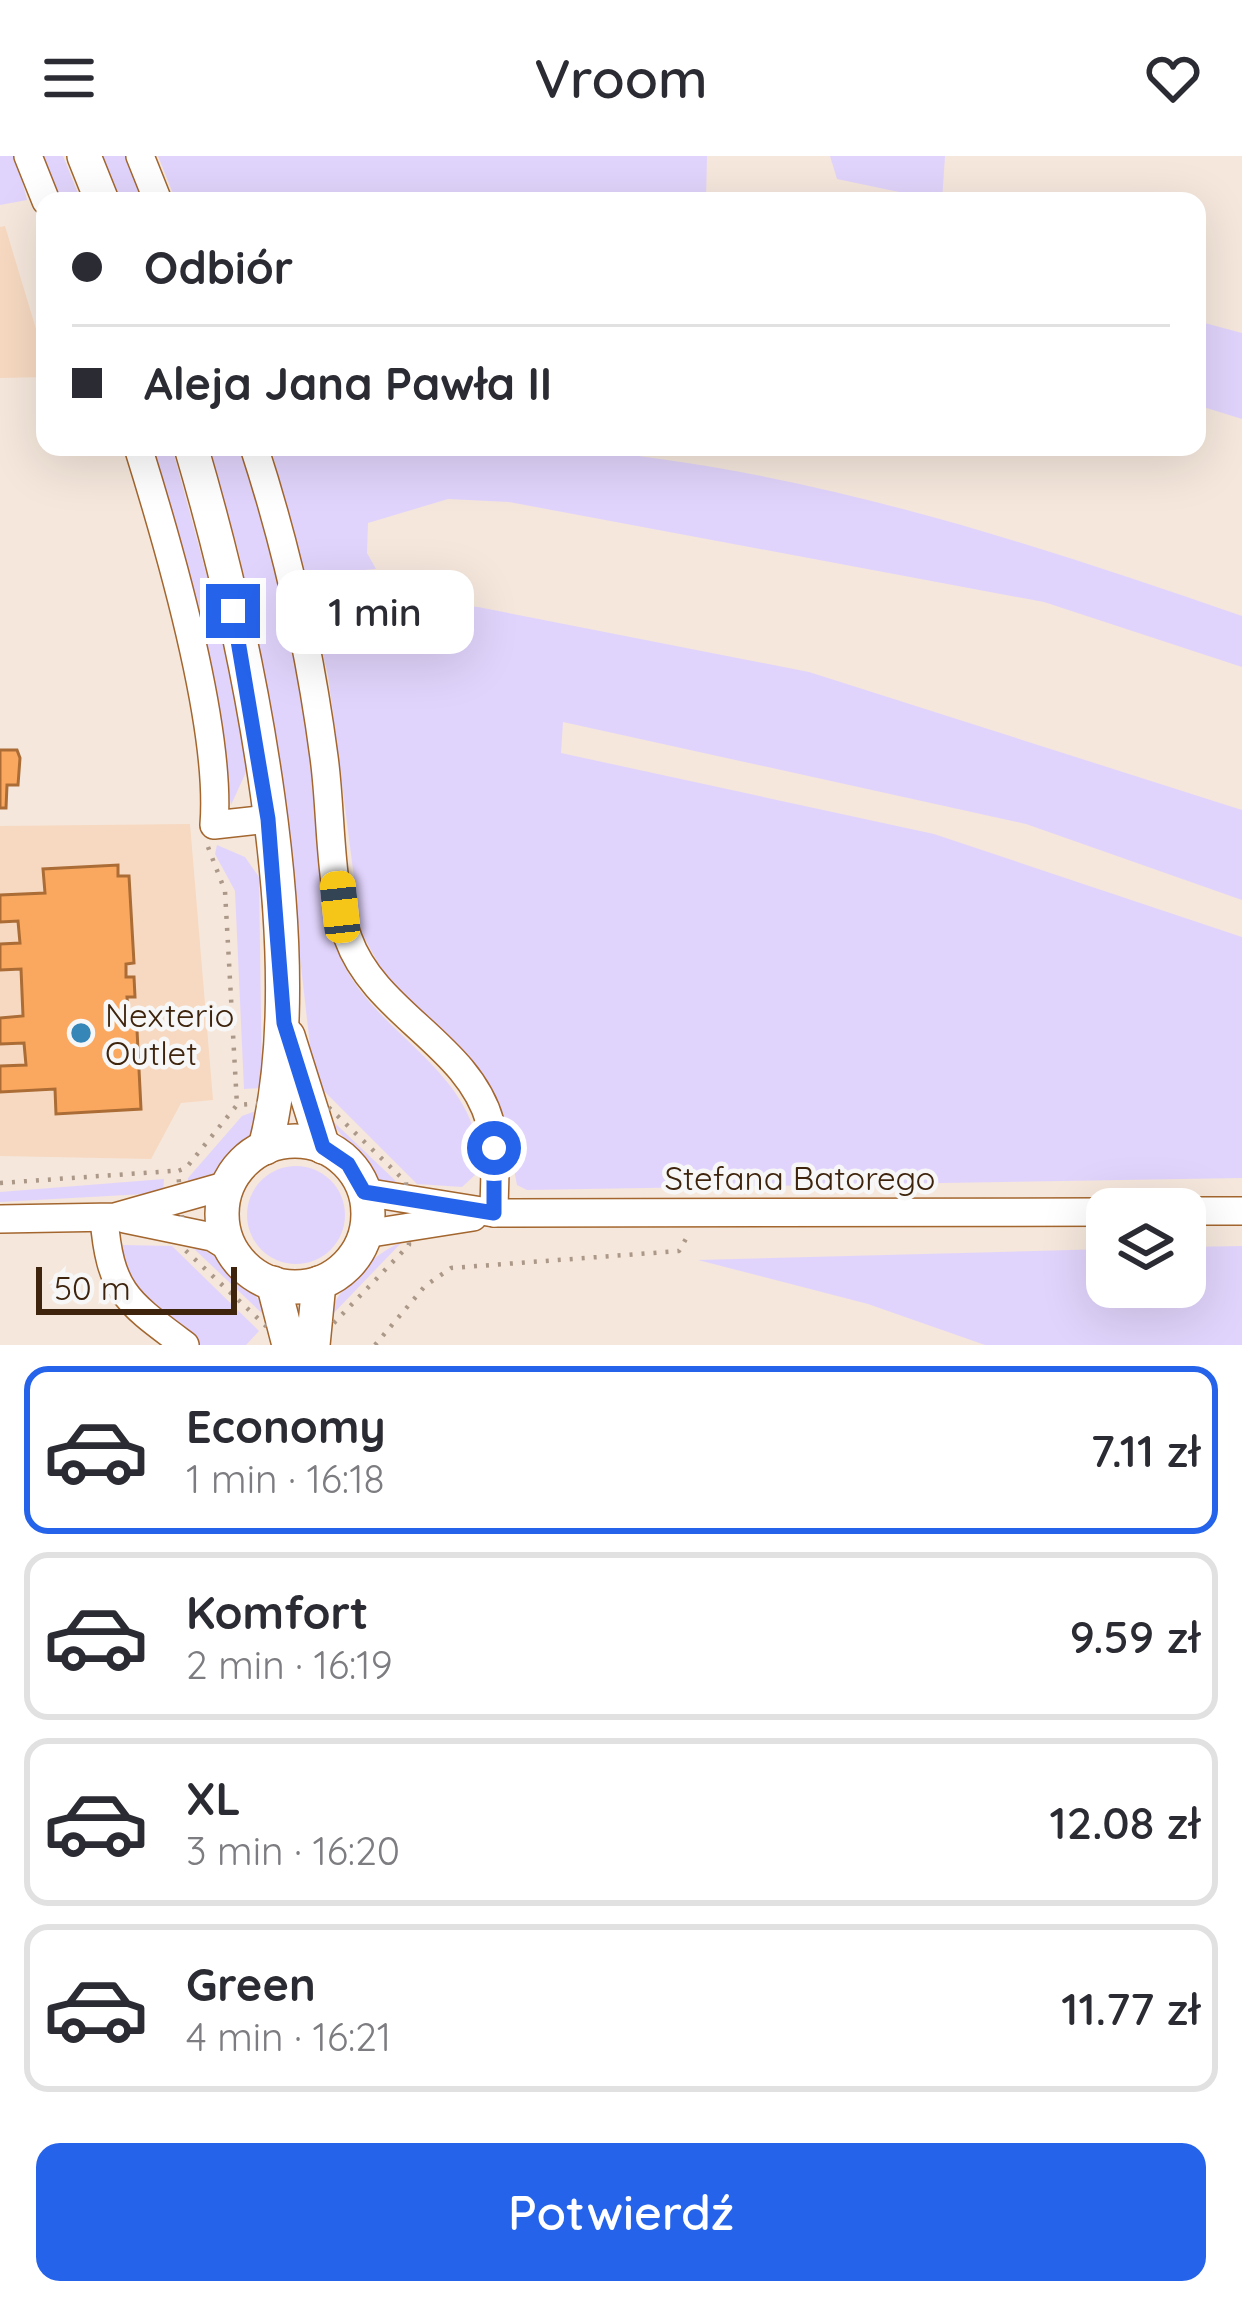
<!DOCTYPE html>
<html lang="pl">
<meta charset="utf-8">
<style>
body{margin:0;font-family:Quicksand,sans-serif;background:#f7f7f7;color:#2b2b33;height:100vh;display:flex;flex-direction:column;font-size:45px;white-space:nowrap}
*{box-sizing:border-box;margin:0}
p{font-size:39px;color:#7c7c81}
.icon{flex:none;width:66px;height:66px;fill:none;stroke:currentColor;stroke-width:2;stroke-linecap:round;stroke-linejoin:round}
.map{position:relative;height:1189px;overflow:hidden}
.side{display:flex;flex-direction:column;background:#fff;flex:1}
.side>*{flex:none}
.banner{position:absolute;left:36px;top:36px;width:1170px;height:264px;border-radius:24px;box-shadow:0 12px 48px #0002;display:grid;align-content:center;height:264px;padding:0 36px;background:#fff}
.buttons{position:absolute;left:1086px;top:1032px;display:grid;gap:24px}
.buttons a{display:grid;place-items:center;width:120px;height:120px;border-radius:24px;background:#fff;box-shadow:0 12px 48px #0002;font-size:60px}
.scale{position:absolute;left:36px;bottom:30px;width:201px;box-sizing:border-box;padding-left:12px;border:6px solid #3e240d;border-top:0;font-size:33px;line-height:42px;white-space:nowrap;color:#3e240d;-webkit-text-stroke:9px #f7f7f7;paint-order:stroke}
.end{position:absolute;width:54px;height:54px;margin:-27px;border:15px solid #2563eb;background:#fff;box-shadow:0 0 0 6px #fff}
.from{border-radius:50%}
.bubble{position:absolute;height:84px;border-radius:24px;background:#fff;box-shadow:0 12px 48px #0002;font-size:39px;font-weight:600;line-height:84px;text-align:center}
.car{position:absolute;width:36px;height:72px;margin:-36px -18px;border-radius:15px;box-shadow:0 0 9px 3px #0007;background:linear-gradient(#f5c518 24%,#345 0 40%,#f5c518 0 76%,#345 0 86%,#f5c518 0)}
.banner b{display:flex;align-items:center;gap:42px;height:114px;font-size:45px}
.banner b+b{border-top:3px solid #e1e1e2}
.banner i{width:30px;height:30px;background:#2b2b33}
ul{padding:21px 0 0;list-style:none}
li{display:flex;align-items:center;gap:36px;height:168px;margin:0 24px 18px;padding:0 12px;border:6px solid #e1e1e2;border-radius:24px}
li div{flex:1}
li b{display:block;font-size:45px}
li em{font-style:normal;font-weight:600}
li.active{border-color:#2563eb}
li>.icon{width:108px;height:108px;stroke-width:1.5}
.cta{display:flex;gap:24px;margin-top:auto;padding:24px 36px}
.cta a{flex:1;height:138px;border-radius:24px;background:#2563eb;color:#fff;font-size:48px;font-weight:600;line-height:138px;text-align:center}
header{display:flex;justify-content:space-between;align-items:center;height:156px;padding:0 36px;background:#fff;font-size:54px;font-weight:600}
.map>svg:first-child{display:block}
</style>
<header><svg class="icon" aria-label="menu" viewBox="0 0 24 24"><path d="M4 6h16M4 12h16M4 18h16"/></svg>Vroom<svg class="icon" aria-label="heart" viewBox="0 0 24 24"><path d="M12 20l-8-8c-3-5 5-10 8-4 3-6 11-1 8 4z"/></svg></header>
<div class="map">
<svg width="1242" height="1189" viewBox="0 0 1242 1189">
<rect width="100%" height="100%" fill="#f5e7dc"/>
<g fill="#f7d9c1">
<polygon points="5,70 45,203 45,221 0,222 0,71"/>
<polygon points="190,668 213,944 181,947 151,1003 0,1000 0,670"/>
</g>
<g fill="#e1d4fc">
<polygon points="0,0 16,0 27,44 0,49"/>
<polygon points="38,0 63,0 81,45 55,45"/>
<polygon points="101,0 126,0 144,45 119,45"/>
<polygon points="158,0 707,0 706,45 176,45"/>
<polygon points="830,0 945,0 942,45 837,23"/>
<polygon points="1197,165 1242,177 1242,263 1197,249"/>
<polygon points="149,291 172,291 215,450 242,582 247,614 231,649 207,519"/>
<path d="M209 291H239C268 373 291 463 304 549 314 619 315 742 341 803 371 871 461 909 476 983 478 995 475 1008 475 1019L462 1031 417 1028 314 925 274 572 239 397Z"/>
<path d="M271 291C367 291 467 284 562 292 799 311 1020 383 1242 460V511L1044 446 509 346 448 343 368 367 367 397 376 413 340 416 343 440 478 451 809 516 1242 654V744L1026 668 563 566 561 597 934 678 1242 781V1022L527 1034 517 1029 505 968 489 928 388 825 361 776 328 519Z"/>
<polygon points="217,689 245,701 259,721 262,932 244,933 235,735 215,698"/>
<polygon points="320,953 400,1029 378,1023"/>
<path d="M253 956H263C251 988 219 1019 188 1032V1022L242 960Z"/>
<circle cx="296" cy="1059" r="49"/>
<polygon points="164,1023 163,1037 0,1046 0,1036"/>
<path d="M402 1086 329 1162C336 1132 373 1098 402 1086Z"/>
<path d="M123 1089 172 1090 259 1175 246 1189C232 1189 210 1189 198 1189 164 1177 113 1125 123 1089Z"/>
<path d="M190 1089C217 1095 260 1135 267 1162Z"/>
<polygon points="1242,1090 1242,1189 985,1189 868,1148 698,1104 1107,1093 1107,1131 1185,1131 1185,1091"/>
</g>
<g fill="#faa860" stroke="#ab6d35" stroke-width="3">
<polygon points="0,594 17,594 20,602 18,629 7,629 6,652 0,652"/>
<polygon points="118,709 118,720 129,720 134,807 126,808 126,821 134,821 135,841 127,841 128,855 136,854 141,953 56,958 55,933 0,936 0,910 26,909 24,887 0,888 0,862 23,860 21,813 0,814 0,788 20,787 18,765 0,766 0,739 45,737 43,713"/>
</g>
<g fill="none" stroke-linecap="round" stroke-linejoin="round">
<g stroke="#a3662e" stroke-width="30">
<g id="minor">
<polyline points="28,0 46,45"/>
<polyline points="140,0 158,45"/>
<path d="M138 291C168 387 222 571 214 669L268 663"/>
<path d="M254 291C287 392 310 495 324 601 332 659 328 726 348 782 375 858 468 888 490 966 498 996 494 1027 494 1057"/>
<polyline points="364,1036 494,1057 1107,1056"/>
<polyline points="1185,1055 1242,1055"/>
<path d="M104 1062C110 1136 127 1146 185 1189"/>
<polyline points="0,1063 115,1061 228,1029"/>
<polyline points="125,1063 212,1081 230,1092"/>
<polyline points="365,1078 473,1061"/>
</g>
</g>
<g stroke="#a3662e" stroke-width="36">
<g id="major">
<polyline points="84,0 102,45"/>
<path d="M191 291C247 481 315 799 265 992"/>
<polyline points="288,880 323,991"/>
<circle cx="295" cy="1058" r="73"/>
<polyline points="273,1127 289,1189"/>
<polyline points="313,1189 319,1127"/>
</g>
</g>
<g stroke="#ab9888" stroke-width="4.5" stroke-dasharray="3 9" stroke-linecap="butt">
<polyline points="208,691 225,735 237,949"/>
<polygon points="320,943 406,1026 409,1089 330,1171 267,1171 185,1094 178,1015 186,1012 237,949"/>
<polyline points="0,1027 172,1015"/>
<polyline points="375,1189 425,1130 451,1112 679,1095 687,1081"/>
</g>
<use href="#minor" stroke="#fff" stroke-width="27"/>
<use href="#major" stroke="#fff" stroke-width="33"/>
</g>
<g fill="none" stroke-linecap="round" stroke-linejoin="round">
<polyline stroke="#2563eb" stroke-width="15" points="233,455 268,663 284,867 323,991 348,1008 364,1036 494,1057 494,992"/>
</g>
<circle fill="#3786b8" stroke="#f7f7f7" stroke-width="4.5" cx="81" cy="877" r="12"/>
<g text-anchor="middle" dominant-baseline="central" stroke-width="9" stroke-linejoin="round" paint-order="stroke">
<g font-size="33" fill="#3e240d" stroke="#f7f7f7" text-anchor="start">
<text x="105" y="858">Nexterio<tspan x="105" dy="38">Outlet</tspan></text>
</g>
<g font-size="33" fill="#3e240d" stroke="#f7f7f7">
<text x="800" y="1021">Stefana Batorego</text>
</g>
</g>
</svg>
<div class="buttons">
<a><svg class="icon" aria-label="layers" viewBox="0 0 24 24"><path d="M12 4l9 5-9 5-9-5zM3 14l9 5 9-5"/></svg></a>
</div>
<div class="scale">50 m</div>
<i class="end from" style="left:494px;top:992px"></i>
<i class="end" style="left:233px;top:455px"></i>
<div class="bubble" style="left:276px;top:414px;width:198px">1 min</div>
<i class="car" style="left:340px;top:751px;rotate:354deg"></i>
<div class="banner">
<b><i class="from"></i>Odbiór</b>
<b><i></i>Aleja Jana Pawła II</b>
</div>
</div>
<section class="side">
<ul>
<li class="active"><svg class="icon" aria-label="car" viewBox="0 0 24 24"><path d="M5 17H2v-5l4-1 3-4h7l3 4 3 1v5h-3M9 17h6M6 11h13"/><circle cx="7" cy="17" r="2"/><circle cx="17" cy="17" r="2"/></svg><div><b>Economy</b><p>1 min · 16:18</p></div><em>7.11 zł</em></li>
<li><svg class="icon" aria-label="car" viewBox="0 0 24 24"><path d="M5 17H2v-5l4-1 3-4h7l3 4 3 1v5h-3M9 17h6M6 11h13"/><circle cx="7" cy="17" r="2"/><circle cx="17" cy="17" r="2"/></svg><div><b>Komfort</b><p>2 min · 16:19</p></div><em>9.59 zł</em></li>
<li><svg class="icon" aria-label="car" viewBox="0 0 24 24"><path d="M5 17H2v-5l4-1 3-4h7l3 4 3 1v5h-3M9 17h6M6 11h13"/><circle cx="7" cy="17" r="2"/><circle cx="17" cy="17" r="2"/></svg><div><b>XL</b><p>3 min · 16:20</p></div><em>12.08 zł</em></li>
<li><svg class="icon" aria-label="car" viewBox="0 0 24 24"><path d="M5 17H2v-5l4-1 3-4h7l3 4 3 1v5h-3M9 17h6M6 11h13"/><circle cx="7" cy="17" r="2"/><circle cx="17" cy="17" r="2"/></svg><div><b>Green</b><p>4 min · 16:21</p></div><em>11.77 zł</em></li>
</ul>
<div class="cta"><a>Potwierdź</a></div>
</section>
